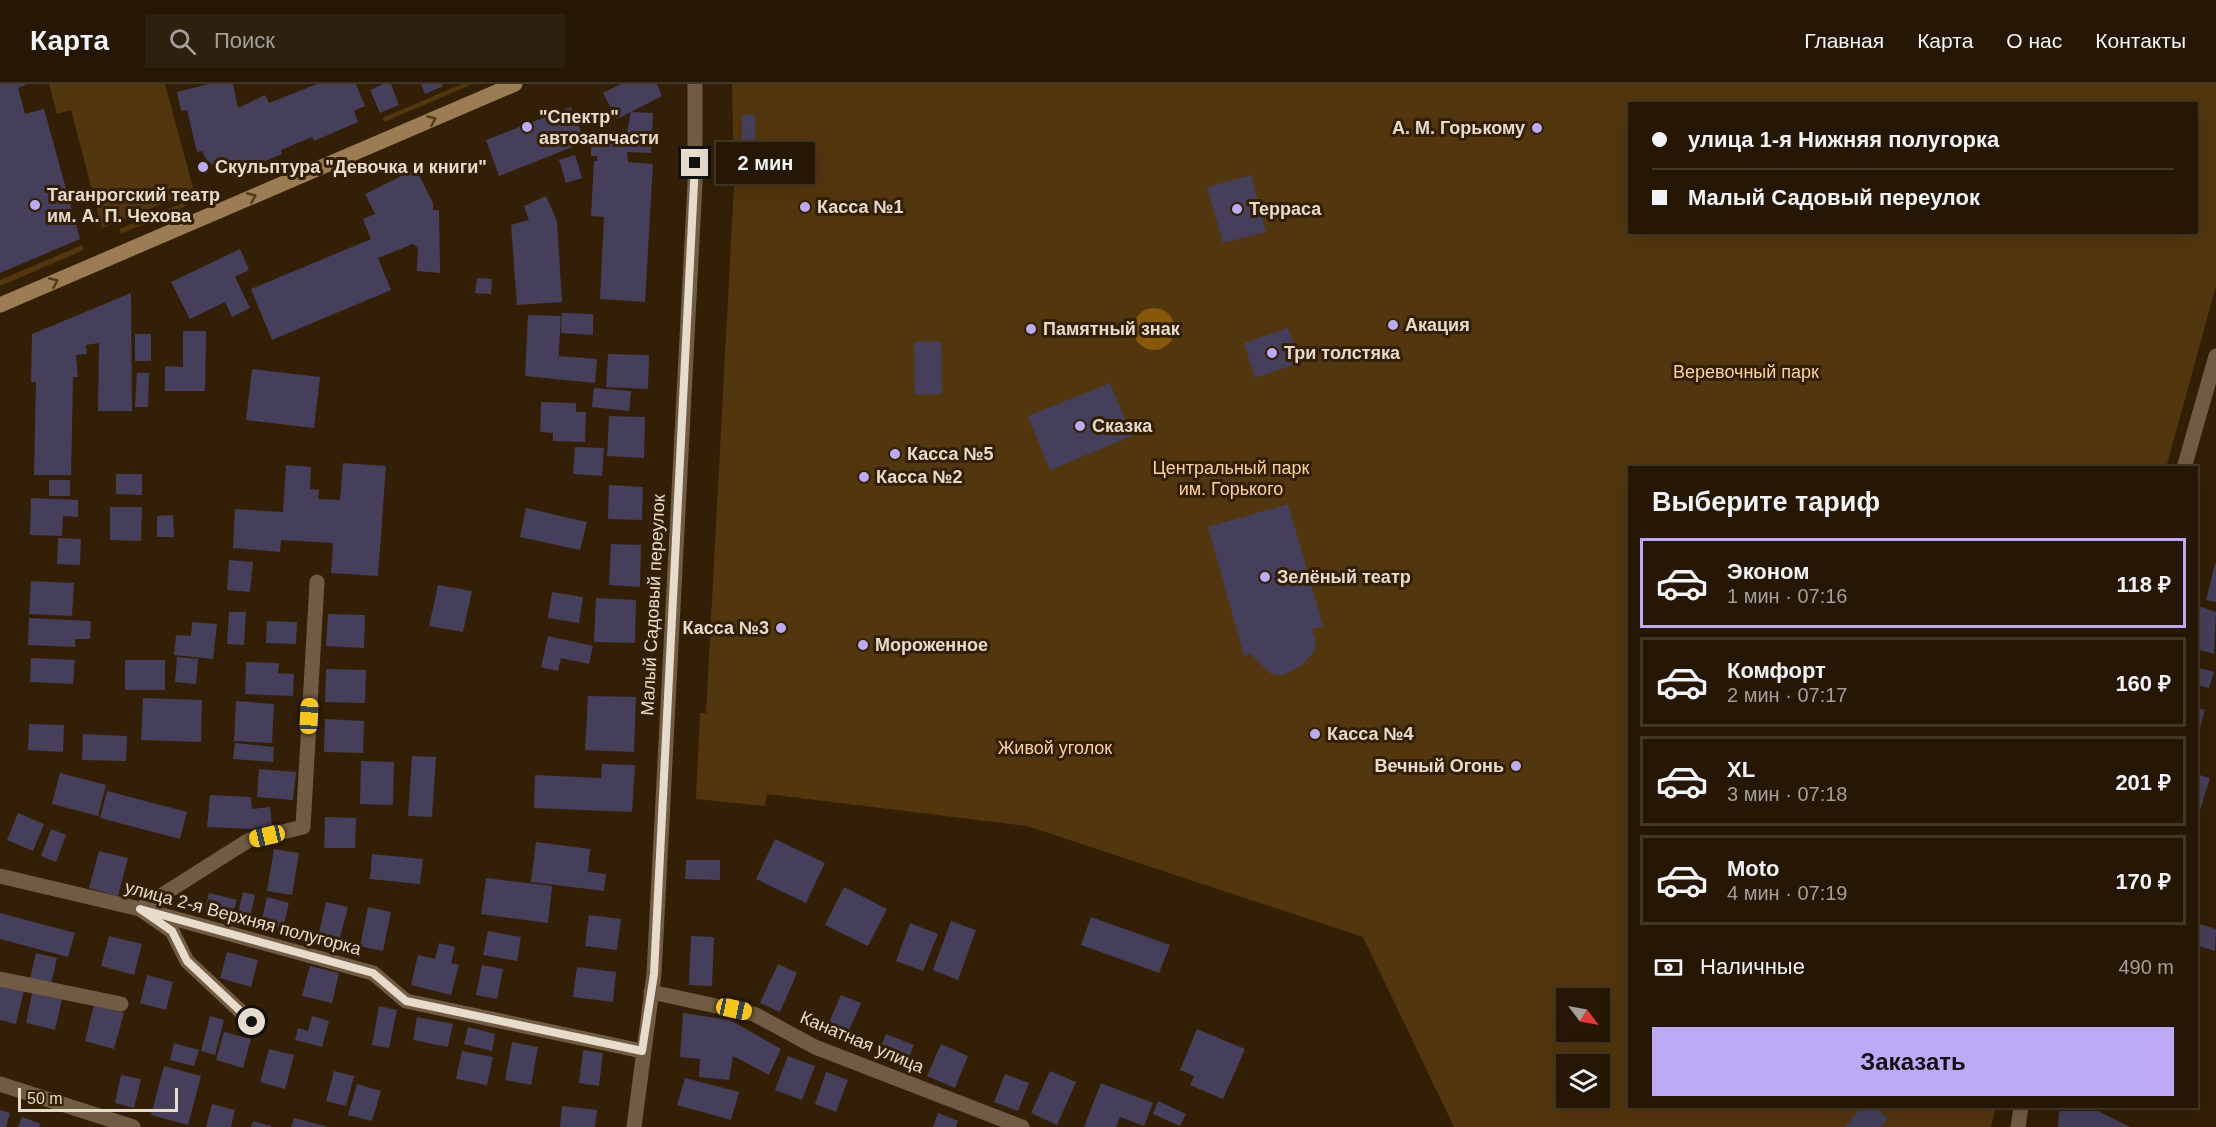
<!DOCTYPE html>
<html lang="ru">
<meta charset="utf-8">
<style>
body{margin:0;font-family:Helvetica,sans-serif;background:#2e200e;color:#f1f3f6;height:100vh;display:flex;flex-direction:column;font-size:22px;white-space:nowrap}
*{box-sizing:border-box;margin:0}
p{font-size:20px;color:#a49f9a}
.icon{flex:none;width:33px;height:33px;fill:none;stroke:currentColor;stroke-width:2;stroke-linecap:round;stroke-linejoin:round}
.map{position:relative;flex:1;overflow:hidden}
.details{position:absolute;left:1628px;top:382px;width:570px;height:642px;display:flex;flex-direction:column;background:#261704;border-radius:0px;box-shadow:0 6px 24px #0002,0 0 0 2px #423626}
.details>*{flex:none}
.hud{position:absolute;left:1628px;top:18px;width:570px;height:132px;border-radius:0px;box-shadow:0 6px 24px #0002,0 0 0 2px #423626;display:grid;align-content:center;height:132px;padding:0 24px;background:#261704}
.needle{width:39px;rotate:122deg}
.buttons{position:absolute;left:1556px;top:904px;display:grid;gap:12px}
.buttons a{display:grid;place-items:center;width:54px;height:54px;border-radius:0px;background:#261704;box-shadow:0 6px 24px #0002,0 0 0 2px #423626;font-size:30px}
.scale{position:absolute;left:18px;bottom:15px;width:160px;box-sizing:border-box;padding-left:6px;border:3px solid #e7dbcc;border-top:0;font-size:16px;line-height:21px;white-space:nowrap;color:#e7dbcc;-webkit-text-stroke:4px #321f05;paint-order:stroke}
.end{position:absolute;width:27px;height:27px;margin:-14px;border:8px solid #e7dbcc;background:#111;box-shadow:0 0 0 3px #111}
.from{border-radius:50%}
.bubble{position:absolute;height:42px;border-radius:0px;background:#261704;box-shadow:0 6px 24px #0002,0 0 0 2px #423626;font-size:20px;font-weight:800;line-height:42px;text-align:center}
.car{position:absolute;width:18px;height:36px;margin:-18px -9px;border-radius:8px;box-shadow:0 0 4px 2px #0007;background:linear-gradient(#f5c518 24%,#345 0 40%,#f5c518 0 76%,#345 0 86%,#f5c518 0)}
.hud b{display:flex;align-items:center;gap:21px;height:57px;font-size:22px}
.hud b+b{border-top:2px solid #423626}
.hud i{width:15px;height:15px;background:#f1f3f6}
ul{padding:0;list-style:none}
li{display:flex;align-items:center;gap:18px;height:90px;margin:0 12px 9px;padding:0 12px;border:3px solid #423626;border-radius:0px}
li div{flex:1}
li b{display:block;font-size:22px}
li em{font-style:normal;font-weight:800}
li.on{border-color:#bcaaf6}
li>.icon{width:54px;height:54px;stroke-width:1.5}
h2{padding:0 24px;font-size:27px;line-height:72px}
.pay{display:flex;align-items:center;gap:15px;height:66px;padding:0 24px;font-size:22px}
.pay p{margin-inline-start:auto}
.action{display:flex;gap:12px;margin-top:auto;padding:12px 24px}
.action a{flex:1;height:69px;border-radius:0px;background:#bcaaf6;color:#111;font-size:24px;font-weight:800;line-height:69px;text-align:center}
header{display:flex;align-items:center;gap:36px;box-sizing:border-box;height:84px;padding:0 30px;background:#261704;border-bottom:2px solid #423626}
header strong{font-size:28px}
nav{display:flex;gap:33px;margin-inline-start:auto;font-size:21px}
.search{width:420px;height:54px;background:#2e200e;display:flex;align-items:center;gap:15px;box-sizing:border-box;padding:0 21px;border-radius:0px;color:#a49f9a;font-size:22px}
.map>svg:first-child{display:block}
</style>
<header>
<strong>Карта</strong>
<div class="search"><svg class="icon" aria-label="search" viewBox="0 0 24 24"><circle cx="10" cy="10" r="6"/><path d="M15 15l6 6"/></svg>Поиск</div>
<nav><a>Главная</a><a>Карта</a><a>О нас</a><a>Контакты</a></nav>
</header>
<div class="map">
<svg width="2216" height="1043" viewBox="0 0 2216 1043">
<rect width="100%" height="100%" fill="#321f05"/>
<g fill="#52360e" fill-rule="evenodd">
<polygon points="49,0 165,0 194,107 102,144 71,26 57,30"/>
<polygon points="462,0 473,0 384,38 382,34"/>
<path d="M732 0H2216V202L2166 384H1629V1023H1996L1991 1043H1454L1363 853 1027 742 767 710 765 722 696 715 700 629H706L734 101ZM1629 20H2196V148H1629ZM1566 915H1599V948H1566ZM1566 981H1599V1014H1566Z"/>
<polygon points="185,118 186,122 121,150 119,145"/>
<polygon points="82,161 84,166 0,202 0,196"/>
</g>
<circle fill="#87580a" cx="1154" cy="245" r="21"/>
<g fill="#453f5b">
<polygon points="0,0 28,0 18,4 25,30 44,25 80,155 0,189"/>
<polygon points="209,0 233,0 238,24 265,11 269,19 317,0 356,0 365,22 354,27 358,38 314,57 312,53 288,63 281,66 282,70 239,88 237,85 216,84 206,75 202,67 197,68 187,26 181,27 177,8"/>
<polygon points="383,0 391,0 399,21 380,29 370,6"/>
<polygon points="421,0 442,0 443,2 425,10"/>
<polygon points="621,0 657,0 662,12 617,35 603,9"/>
<polygon points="571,23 585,58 499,92 486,56"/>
<polygon points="631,28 653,29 651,69 627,68 628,78 653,80 645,218 600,215 604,133 591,132 594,77 597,77 597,72 591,72 591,59 625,58"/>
<rect x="742" y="31" width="13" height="32"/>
<polygon points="575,71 582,94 566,99 559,76"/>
<polygon points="416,85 433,119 433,126 439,126 440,189 417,187 418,164 413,160 378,174 391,206 272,256 251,205 371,155 363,135 375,130 365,110"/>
<polygon points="1251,91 1266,148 1223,159 1207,103"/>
<polygon points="546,112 557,137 562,218 517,221 511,141 529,136 524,122"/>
<polygon points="240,165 249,186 235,193 250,224 232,233 225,218 190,235 171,198"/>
<polygon points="477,194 492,195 491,210 475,209"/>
<polygon points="131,209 132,327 98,327 99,259 86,261 87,270 76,271 78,293 73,293 71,391 34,391 36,298 31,298 32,250"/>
<polygon points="562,229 593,230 593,251 561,249"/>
<polygon points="528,231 561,232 558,281 559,272 597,275 595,299 525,292"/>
<polygon points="1288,244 1300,279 1255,294 1244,259"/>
<polygon points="183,247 206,247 205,307 165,307 165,282 183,283"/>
<rect x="135" y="250" width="16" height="27"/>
<polygon points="941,257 942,310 915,311 914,258"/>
<polygon points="608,270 649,271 648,305 606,303"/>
<polygon points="252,285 320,293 314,344 246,336"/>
<polygon points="137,289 149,289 148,323 135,323"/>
<polygon points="1110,299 1132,352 1050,386 1028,332"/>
<polygon points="594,304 631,307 629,327 592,323"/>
<polygon points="541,318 576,319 576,328 586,328 585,358 553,357 553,349 540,348"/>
<polygon points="609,332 645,333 644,374 607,372"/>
<polygon points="575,363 604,364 602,392 573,390"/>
<polygon points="343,379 386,382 378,492 331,489 333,459 281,456 280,468 233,464 235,425 283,428 286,381 311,383 310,405 319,406 318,415 340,416"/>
<polygon points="116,390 142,390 142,411 116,410"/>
<rect x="49" y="396" width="21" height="16"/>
<polygon points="609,401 643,403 642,436 608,435"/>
<polygon points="31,414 78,416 78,433 63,432 62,452 30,451"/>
<polygon points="1288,420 1323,542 1312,545 1316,558 1314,568 1301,582 1283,591 1271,590 1251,570 1244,572 1208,443"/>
<polygon points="110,423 142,423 141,457 110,456"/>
<polygon points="526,424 587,438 580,466 520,453"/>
<polygon points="173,431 174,453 157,453 157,432"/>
<polygon points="58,454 81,455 80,481 57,480"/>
<polygon points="611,460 641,461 640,503 609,501"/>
<polygon points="229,476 253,478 250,508 227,506"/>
<polygon points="2215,480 2216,480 2216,518 2206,516"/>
<polygon points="31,497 74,499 72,532 29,530"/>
<polygon points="438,501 472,507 463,548 429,542"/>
<polygon points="552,508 583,513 579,539 548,534"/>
<polygon points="596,514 636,516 635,559 594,558"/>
<polygon points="2198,522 2216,528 2214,570 2196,565"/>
<polygon points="229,528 246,528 244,561 227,560"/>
<polygon points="328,530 365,531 364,564 326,562"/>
<polygon points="29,534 91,537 90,555 75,555 75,563 28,561"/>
<polygon points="267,537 297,538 296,560 266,559"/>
<polygon points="192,538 217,540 213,575 174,571 176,551 191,552"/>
<polygon points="548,552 593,562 589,580 561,574 558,587 541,583"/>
<polygon points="177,573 198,575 196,600 175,598"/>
<polygon points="31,574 75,576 73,600 30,598"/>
<rect x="125" y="576" width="40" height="30"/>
<polygon points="246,578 279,579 278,589 294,590 293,612 245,610"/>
<polygon points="2196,583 2214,588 2209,604 2198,601 2196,606"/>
<polygon points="326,585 366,586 365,619 325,618"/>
<polygon points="588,612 636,613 634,668 585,666"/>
<polygon points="143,614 202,616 201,658 141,656"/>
<polygon points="236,617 274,620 272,659 234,657"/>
<polygon points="2196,624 2205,626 2197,655 2196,655"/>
<polygon points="325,635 364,637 363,669 324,668"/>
<polygon points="29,640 64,641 63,668 28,666"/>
<polygon points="83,650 127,652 126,677 82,676"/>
<polygon points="235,659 274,663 273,678 233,675"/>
<polygon points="412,672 436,673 432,733 408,732"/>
<polygon points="361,677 394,678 393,721 360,720"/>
<polygon points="602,680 635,681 632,728 534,724 535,691 601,694"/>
<polygon points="259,685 296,688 293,716 257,713"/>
<polygon points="60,689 106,701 98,732 52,720"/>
<polygon points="2196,690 2210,694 2200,726 2196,725"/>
<polygon points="107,707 187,728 180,755 100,734"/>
<polygon points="210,711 251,713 252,725 270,723 272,741 252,745 207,743"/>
<polygon points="18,729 44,740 33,767 7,756"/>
<polygon points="325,733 356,734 355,764 324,764"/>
<polygon points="51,745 66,751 56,778 41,772"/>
<polygon points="775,755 825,779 806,819 756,795"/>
<polygon points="536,758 590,765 588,788 606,790 604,807 531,798"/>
<polygon points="274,765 299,769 292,811 267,807"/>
<polygon points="99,767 128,774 118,812 89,804"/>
<polygon points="372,770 423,775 420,800 370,795"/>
<polygon points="686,776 720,776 720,796 685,795"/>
<polygon points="486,794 552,802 548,839 481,830"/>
<polygon points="844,803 887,825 868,862 825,841"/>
<polygon points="243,808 255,811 250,833 238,830"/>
<polygon points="209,809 237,816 232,833 205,826"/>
<polygon points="267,813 289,819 283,844 261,839"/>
<polygon points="326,818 348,823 339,858 318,853"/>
<polygon points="368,823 391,828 383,867 360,862"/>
<polygon points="0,829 75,849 68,873 0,855"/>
<polygon points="589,831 621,835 617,866 585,862"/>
<polygon points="1091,833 1170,861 1159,889 1081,861"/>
<polygon points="951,837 976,846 958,896 933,886"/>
<polygon points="910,839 938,850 923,887 896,877"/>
<polygon points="2196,839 2216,845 2215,867 2196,861"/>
<polygon points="488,847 521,853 517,877 483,871"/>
<polygon points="109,852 142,860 134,891 101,882"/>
<polygon points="691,852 714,853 712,902 689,901"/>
<polygon points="439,859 455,863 451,879 459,881 451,911 411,901 418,871 435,875"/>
<polygon points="227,868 258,876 251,903 220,894"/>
<polygon points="36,869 57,874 51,900 30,895"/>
<polygon points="778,880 797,889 780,928 760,919"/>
<polygon points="482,881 503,885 497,915 476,911"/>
<polygon points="310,882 339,889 332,919 302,912"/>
<polygon points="577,883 616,888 613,918 573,913"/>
<polygon points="147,891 173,898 166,926 140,919"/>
<polygon points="0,901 24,906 16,940 0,936"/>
<polygon points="32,909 62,915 55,946 26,939"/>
<polygon points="841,911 861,919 844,958 824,950"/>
<polygon points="94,921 124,929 114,965 85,957"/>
<polygon points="379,922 397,926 389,964 372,961"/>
<polygon points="683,929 730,936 781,965 769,991 733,972 729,996 699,993 700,975 680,973"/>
<polygon points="210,932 224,936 215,971 201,967"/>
<polygon points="312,932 329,937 322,963 295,956 298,944 308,947"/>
<polygon points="417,933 453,940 448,963 413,956"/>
<polygon points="468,943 495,950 492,967 464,960"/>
<polygon points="1197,945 1245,965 1223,1015 1190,1001 1194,992 1180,986"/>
<polygon points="224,948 251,955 243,984 216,976"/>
<polygon points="886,950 914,961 906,981 878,970"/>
<polygon points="512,958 538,963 531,1001 505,996"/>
<polygon points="174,959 199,966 194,982 170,976"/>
<polygon points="941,960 968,972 955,1004 927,992"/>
<polygon points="269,965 294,971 285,1005 260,998"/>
<polygon points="583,966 603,969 599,1002 579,999"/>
<polygon points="462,967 493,973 487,1001 456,995"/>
<polygon points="788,972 815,982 802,1016 775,1006"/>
<polygon points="164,982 201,992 188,1041 151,1031"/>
<polygon points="334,987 354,992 346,1022 326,1017"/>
<polygon points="1050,987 1076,998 1057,1041 1031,1029"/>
<polygon points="826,988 848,996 836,1028 815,1020"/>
<polygon points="1005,990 1029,999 1018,1027 994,1018"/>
<polygon points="121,991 141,995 134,1024 115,1019"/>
<polygon points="685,994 739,1008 731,1036 677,1021"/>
<polygon points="1101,999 1153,1019 1144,1042 1120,1033 1116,1043 1084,1043"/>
<polygon points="357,1000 381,1007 372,1037 348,1031"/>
<polygon points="1158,1017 1186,1030 1180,1042 1153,1030"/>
<polygon points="212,1020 235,1026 231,1043 206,1043"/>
<polygon points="562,1022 597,1026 595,1043 560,1043"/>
<polygon points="1861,1023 1874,1023 1888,1034 1881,1043 1845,1043"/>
<polygon points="0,1026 10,1029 6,1043 0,1043"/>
<polygon points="2059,1027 2098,1027 2130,1043 2058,1043"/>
<polygon points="938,1029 958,1037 956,1043 933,1043"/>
<polygon points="22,1033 41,1040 39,1043 18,1043"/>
<polygon points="294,1034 325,1042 325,1043 291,1043"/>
<polygon points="253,1037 271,1042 271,1043 251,1043"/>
</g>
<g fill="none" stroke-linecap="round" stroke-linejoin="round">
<g stroke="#715c43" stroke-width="15">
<polyline points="2184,384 2216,272"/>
<polyline points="0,792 140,825 373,889 406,917 642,967"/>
<polyline points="0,895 121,920"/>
<polyline points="651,908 754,930 815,963 1022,1043"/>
<polyline points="252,938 187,877 172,847 140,825 249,756 303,743 317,498"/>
<polyline points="0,1000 133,1043"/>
<polyline points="634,1043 654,890 695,99 695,0"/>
<polyline points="2018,1043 2021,1023"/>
</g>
<polyline stroke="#9c7c52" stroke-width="15" points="0,221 515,0"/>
</g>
<defs><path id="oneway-chevron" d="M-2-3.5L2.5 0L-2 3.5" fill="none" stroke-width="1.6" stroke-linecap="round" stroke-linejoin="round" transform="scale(1.5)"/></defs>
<g stroke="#523b1c">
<use href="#oneway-chevron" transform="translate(432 36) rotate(-23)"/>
<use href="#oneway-chevron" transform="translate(252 113) rotate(-23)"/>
<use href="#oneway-chevron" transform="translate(54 198) rotate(-23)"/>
</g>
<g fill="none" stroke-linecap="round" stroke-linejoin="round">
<polyline stroke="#e7dbcc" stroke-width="8" points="252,938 187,877 172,847 140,825 373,889 406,917 642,967 654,890 695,79"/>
</g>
<g fill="#bcaaf6" stroke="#321f05" stroke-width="2">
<circle cx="527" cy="43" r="6"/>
<circle cx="1537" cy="44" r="6"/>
<circle cx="203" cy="83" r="6"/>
<circle cx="35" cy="121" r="6"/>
<circle cx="805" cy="123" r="6"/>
<circle cx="1237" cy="125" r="6"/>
<circle cx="1393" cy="241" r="6"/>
<circle cx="1031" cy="245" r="6"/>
<circle cx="1272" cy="269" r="6"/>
<circle cx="1080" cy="342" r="6"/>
<circle cx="895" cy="370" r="6"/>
<circle cx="864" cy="393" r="6"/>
<circle cx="1265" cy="493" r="6"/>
<circle cx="781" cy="544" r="6"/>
<circle cx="863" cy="561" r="6"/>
<circle cx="1315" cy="650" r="6"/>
<circle cx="1516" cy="682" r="6"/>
</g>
<g text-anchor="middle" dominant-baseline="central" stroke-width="6" stroke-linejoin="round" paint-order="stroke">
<g font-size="18" font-weight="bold" fill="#e7dbcc" stroke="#321f05" text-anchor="start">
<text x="539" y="33">"Спектр"<tspan x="539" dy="21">автозапчасти</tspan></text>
<text x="1525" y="44" text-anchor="end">А. М. Горькому</text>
<text x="215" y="83">Скульптура "Девочка и книги"</text>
<text x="47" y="111">Таганрогский театр<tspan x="47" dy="21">им. А. П. Чехова</tspan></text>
<text x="817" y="123">Касса №1</text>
<text x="1249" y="125">Терраса</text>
<text x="1405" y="241">Акация</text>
<text x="1043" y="245">Памятный знак</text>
<text x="1284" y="269">Три толстяка</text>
<text x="1092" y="342">Сказка</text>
<text x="907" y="370">Касса №5</text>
<text x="876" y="393">Касса №2</text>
<text x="1277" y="493">Зелёный театр</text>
<text x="769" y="544" text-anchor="end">Касса №3</text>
<text x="875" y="561">Мороженное</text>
<text x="1327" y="650">Касса №4</text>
<text x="1504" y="682" text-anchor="end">Вечный Огонь</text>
</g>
<g font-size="18" fill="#fbd29f" stroke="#321f05">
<text x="1746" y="288">Веревочный парк</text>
<text x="1231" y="384">Центральный парк<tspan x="1231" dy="21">им. Горького</tspan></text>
<text x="1055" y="664">Живой уголок</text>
</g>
<g font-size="18" fill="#e7dbcc" stroke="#321f05">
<text transform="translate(653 521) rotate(-87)">Малый Садовый переулок</text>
<text transform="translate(243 834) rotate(15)">улица 2-я Верхняя полугорка</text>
<text transform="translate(862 958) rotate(23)">Канатная улица</text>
</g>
</g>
</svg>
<div class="buttons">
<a><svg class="needle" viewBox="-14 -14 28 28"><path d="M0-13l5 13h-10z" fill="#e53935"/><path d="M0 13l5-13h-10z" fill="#a49f9a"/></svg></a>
<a><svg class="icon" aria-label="layers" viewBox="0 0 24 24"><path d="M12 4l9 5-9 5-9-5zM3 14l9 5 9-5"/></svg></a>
</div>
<div class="scale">50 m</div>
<i class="end from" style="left:252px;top:938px"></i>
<i class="end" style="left:695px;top:79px"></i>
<div class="bubble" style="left:716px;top:58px;width:99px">2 мин</div>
<i class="car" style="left:309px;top:632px;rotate:3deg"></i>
<i class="car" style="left:267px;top:752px;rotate:257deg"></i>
<i class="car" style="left:734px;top:925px;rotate:102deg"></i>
<div class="hud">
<b><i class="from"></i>улица 1-я Нижняя полугорка</b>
<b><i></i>Малый Садовый переулок</b>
</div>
<section class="details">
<h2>Выберите тариф</h2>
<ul>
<li class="on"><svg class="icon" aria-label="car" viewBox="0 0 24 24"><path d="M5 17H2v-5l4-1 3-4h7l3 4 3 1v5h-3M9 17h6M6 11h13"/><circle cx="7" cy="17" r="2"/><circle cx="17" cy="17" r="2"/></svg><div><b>Эконом</b><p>1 мин · 07:16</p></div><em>118 ₽</em></li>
<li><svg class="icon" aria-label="car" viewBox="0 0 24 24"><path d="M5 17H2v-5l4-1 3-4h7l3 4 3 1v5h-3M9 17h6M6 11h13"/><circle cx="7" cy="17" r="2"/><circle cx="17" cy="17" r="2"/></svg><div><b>Комфорт</b><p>2 мин · 07:17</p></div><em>160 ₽</em></li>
<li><svg class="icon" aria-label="car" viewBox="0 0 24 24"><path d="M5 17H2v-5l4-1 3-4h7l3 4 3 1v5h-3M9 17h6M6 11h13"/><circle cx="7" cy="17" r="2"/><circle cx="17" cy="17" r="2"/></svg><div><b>XL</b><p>3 мин · 07:18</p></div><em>201 ₽</em></li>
<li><svg class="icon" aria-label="car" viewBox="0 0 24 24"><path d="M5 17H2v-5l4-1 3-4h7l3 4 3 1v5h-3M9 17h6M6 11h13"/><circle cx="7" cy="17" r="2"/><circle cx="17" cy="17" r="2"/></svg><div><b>Moto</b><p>4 мин · 07:19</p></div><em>170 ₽</em></li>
</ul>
<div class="pay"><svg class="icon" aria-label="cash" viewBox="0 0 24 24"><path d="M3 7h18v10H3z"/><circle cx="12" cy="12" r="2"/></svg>Наличные<p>490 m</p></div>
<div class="action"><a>Заказать</a></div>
</section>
</div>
